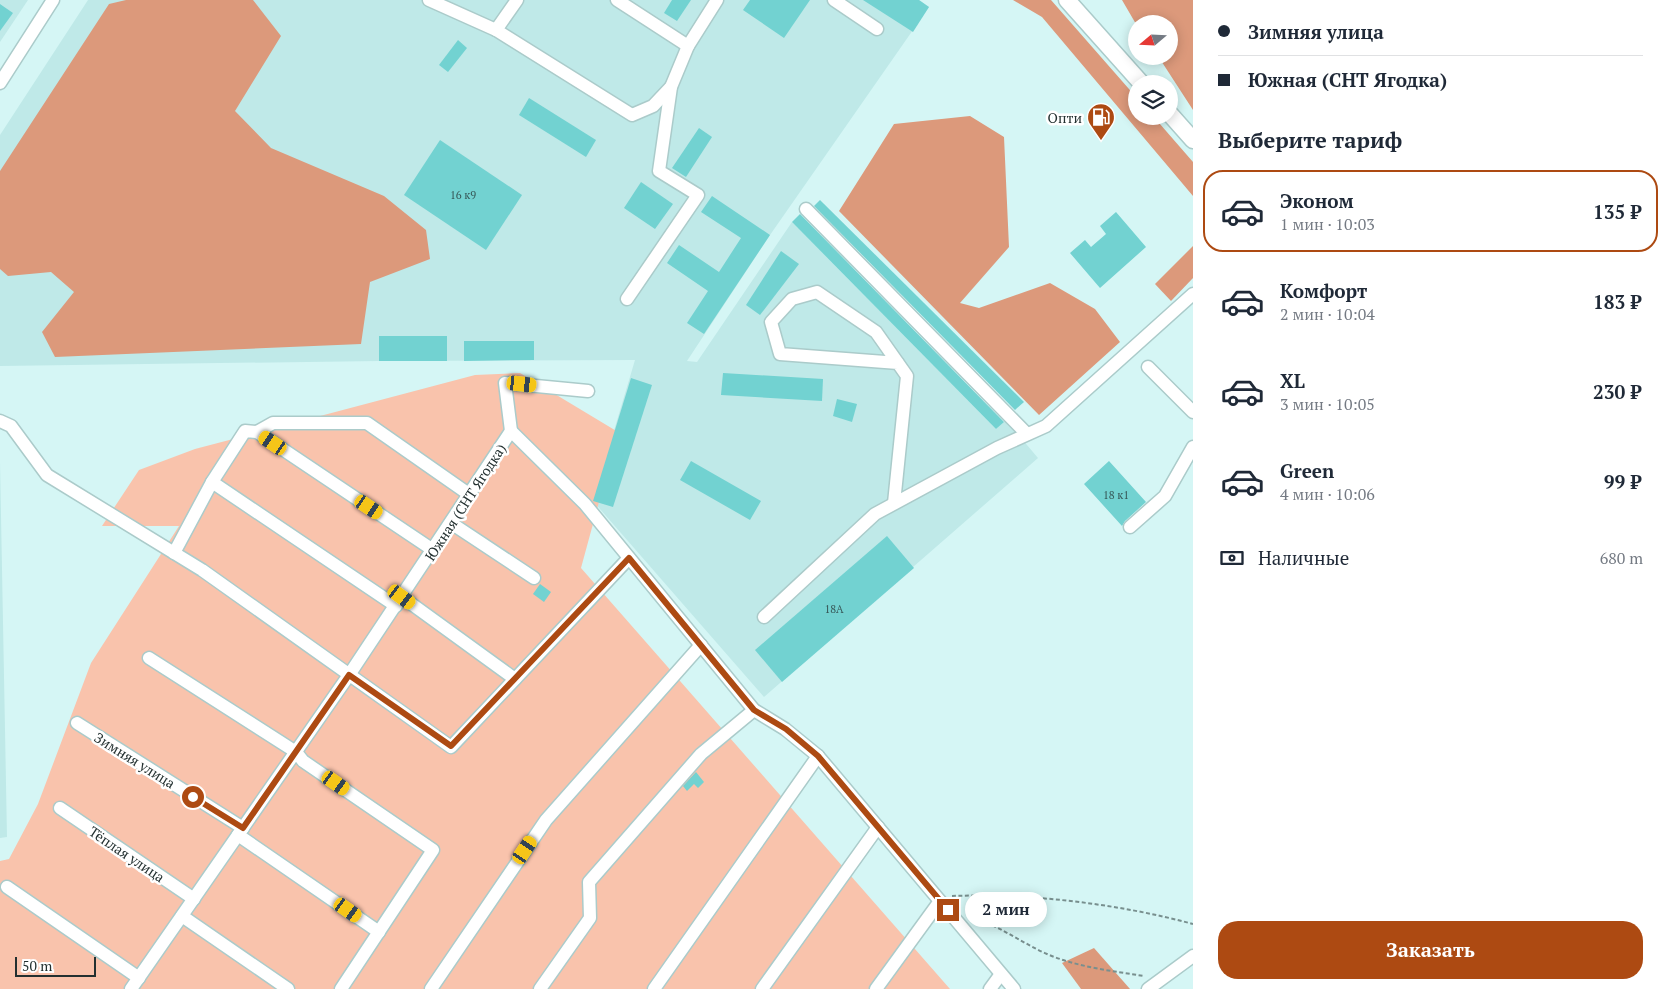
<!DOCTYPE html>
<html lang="ru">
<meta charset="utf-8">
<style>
body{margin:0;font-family:"PT Serif",serif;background:#f2f2f3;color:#1f2937;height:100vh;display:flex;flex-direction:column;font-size:19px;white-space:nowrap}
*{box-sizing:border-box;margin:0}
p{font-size:16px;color:#747a83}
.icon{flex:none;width:28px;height:28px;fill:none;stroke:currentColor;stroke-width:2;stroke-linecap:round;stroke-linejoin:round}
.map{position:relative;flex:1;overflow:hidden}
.details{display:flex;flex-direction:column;background:#fff;width:475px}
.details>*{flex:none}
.banner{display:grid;align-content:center;height:110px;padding:0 25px;background:#fff}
.needle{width:32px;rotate:251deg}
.buttons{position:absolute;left:1128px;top:15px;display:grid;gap:10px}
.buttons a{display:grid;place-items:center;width:50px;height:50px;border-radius:50%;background:#fff;box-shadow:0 2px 12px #0003;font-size:25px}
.scale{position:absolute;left:15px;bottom:12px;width:81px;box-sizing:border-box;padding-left:5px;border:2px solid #233030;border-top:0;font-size:14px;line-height:18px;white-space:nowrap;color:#233030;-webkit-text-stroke:4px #fff;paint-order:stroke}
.end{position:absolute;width:22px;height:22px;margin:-11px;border:6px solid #ad4a12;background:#fff;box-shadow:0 0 0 2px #fff}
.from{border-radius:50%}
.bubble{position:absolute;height:35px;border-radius:18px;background:#fff;box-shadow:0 2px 12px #0003;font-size:16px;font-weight:700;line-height:35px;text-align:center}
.car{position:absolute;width:15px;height:30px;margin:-15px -8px;border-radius:6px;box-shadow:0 0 4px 1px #0007;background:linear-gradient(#f5c518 24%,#345 0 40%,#f5c518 0 76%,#345 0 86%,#f5c518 0)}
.banner b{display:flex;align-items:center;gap:18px;height:48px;font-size:19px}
.banner b+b{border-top:1px solid #e0e1e3}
.banner i{width:12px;height:12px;background:#1f2937}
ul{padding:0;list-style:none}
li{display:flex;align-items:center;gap:15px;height:82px;margin:0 10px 8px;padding:0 15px;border:2px solid transparent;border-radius:20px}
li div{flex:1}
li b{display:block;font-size:19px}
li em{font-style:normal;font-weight:700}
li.current{border-color:#ad4a12}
li>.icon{width:45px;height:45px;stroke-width:1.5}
h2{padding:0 25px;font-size:22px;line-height:60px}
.pay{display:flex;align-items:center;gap:12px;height:55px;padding:0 25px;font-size:19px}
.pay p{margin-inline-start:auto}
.cta{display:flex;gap:10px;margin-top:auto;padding:10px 25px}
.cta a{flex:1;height:58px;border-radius:20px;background:#ad4a12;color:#fff;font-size:20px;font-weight:700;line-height:58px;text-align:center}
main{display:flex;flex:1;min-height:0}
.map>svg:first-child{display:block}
</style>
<main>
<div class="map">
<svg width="1193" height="989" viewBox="0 0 1193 989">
<rect width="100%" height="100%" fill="#d5f6f5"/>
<g fill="#bfe9e8">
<polygon points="0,0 28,0 0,42"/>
<polygon points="88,0 919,0 929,7 770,235 687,361 697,362 792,222 996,429 1006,420 1038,458 764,697 593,501 635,360 379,361 0,366 0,135"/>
<polygon points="0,462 7,837 0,838"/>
</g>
<polygon fill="#f9c3ac" points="520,373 618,432 581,568 950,989 0,989 0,861 9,859 38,804 91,663 179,526 102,526 139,470 195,449 475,375"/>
<g fill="#dc997b">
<polygon points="126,0 253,0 281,36 235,111 271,148 384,196 426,230 430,259 370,282 361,344 55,357 42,332 74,292 51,272 8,276 0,269 0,171 109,4"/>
<polygon points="1013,0 1051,0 1136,97 1136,116 1153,116 1193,162 1193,196 1042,17"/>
<polygon points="1122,0 1193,0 1193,110 1158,56 1169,56 1169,24 1136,24"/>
<polygon points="970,116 1004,137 1009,247 960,303 979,308 1050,283 1095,309 1120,342 1039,415 839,211 894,124"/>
<polygon points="1193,246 1193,278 1171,301 1155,284"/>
<polygon points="1094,948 1130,989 1081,989 1062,963"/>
</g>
<g fill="#72d2d1">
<polygon points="672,0 691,0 677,21 664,13"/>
<polygon points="750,0 810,0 784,38 743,10"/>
<polygon points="863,0 919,0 929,7 913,32"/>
<polygon points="0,4 13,13 0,31"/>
<polygon points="458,40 467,48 448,72 439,65"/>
<polygon points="529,98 596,140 586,157 519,115"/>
<polygon points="699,128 712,137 686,177 672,168"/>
<polygon points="440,140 522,195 486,250 404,195"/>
<polygon points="641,182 673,204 655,229 624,208"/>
<polygon points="712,196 770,235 704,334 687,323 708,291 667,263 679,245 719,272 741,238 701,212"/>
<polygon points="820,200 1024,402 1015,410 814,206"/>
<polygon points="1116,212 1146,247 1100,288 1070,253 1085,240 1091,247 1106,234 1100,226"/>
<polygon points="800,214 1004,422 996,429 792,222"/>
<polygon points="781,251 799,264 760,315 746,305"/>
<rect x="379" y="336" width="68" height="25"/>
<polygon points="464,341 534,341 534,360 464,361"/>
<polygon points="723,373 823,379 822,401 721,395"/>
<polygon points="631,378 652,385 613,507 593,501"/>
<polygon points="837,399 857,404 852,422 833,416"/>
<polygon points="691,461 761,501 750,520 680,480"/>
<polygon points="1109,461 1146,502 1125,521 1122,526 1084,484"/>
<polygon points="887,536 914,568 782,682 755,650"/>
<polygon points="540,584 551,592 544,602 533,594"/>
<polygon points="696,772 704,782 698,788 694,784 687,791 683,786"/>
</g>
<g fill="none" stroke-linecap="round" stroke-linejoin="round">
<g stroke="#abcbca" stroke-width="15">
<g id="minor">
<polyline points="429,0 496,30"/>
<polyline points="517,0 496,30 632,115 653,106 671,87"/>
<polyline points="617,0 688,46 717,0"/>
<polyline points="834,0 877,29"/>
<polyline points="0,83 53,0"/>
<polyline points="806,209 1027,434"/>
<polyline points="627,299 698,195 659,171 671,87 688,46"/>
<polyline points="1148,367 1193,412"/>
<polyline points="0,421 11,426 47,475 202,570 451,747 629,558"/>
<polyline points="511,431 505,383 588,391"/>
<polyline points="257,432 273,423 367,423 470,495"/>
<polyline points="212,482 396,606"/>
<polyline points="894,503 907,376 876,332 817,292 792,299 771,322 780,354 898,363"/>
<polyline points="451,523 534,578"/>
<polyline points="1130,527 1165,496 1193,447"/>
<polyline points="174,553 212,482 245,431 257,432 433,550"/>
<polyline points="402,597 515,679"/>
<polyline points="764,617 875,514 997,448 1046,426 1193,294"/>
<polyline points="149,658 296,752 303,761 433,850 341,989"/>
<polyline points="77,723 243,828"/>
<polyline points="60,808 194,899"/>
<polyline points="238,835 379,932"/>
<polyline points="7,887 139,978"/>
<polyline points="182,916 288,989"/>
<polyline points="131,989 349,675 511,431 585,504 754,710 785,729 818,756 1014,989"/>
<polyline points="431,989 546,820 701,645"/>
<polyline points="540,989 590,918 589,882 701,754 754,710"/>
<polyline points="654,989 818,756"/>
<polyline points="762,989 878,827"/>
<polyline points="876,989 940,901"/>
<polyline points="990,989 1001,974"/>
<polyline points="1148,989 1193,956"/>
</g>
</g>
<g stroke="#abcbca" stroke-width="19">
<g id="major">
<polyline points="1067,0 1142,84"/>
<polyline points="1169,113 1193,140"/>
</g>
</g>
<g stroke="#788f8e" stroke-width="2" stroke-dasharray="4 2.5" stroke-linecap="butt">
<path d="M952 896C1028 893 1120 904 1193 924"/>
<path d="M968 916C997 924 1020 942 1047 954 1077 967 1112 971 1144 976"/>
</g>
<use href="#minor" stroke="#fff" stroke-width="12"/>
<use href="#major" stroke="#fff" stroke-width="16"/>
</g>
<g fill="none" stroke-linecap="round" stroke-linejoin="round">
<polyline stroke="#ad4a12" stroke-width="6" points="193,797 243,828 349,675 451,746 629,558 754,710 786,729 818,756 948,910"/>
</g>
<defs>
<g id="fuel-pin" transform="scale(1.4375)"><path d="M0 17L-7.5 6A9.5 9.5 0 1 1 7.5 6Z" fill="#ad4a12" stroke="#fff"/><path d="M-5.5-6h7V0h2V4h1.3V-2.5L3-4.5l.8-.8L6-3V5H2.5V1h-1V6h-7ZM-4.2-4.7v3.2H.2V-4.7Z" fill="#fff"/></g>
</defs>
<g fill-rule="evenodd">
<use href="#fuel-pin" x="1101" y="117"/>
</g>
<g text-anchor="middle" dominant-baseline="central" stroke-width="5" stroke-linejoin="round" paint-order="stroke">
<g font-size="11" fill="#375858">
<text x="463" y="195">16 к9</text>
<text x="1116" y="495">18 к1</text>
<text x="834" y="609">18А</text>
</g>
<g font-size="14" fill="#233030" stroke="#fff" text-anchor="end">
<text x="1082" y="117">Опти</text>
</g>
<g font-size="14" fill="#233030" stroke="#fff">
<text transform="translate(465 502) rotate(-57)">Южная (СНТ Ягодка)</text>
<text transform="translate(135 760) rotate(32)">Зимняя улица</text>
<text transform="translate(127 854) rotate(34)">Тёплая улица</text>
</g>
</g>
</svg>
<div class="buttons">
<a><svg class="needle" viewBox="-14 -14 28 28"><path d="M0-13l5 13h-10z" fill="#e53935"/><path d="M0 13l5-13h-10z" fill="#747a83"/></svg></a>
<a><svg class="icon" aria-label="layers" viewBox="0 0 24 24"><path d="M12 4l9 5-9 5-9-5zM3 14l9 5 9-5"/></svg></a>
</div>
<div class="scale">50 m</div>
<i class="end from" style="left:193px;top:797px"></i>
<i class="end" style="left:948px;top:910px"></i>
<div class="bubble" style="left:965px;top:892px;width:82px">2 мин</div>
<i class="car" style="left:522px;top:384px;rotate:96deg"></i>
<i class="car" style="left:273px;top:443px;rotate:304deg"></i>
<i class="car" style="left:369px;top:507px;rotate:124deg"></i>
<i class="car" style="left:402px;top:597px;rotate:126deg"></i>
<i class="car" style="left:336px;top:783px;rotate:125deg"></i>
<i class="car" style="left:525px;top:850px;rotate:34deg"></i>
<i class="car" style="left:348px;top:910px;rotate:125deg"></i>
</div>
<section class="details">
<div class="banner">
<b><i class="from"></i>Зимняя улица</b>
<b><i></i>Южная (СНТ Ягодка)</b>
</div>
<h2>Выберите тариф</h2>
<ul>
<li class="current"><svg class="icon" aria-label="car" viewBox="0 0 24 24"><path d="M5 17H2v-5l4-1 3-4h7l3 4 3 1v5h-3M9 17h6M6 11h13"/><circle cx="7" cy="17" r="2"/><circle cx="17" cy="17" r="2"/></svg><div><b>Эконом</b><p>1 мин · 10:03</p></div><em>135 ₽</em></li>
<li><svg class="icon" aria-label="car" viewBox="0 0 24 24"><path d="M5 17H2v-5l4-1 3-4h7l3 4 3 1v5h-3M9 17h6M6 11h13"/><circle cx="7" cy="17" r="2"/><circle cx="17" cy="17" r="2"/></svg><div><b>Комфорт</b><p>2 мин · 10:04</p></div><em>183 ₽</em></li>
<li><svg class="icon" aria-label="car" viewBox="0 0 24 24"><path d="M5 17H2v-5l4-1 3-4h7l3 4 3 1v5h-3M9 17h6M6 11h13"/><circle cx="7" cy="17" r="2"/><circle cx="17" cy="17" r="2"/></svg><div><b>XL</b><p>3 мин · 10:05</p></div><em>230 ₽</em></li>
<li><svg class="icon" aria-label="car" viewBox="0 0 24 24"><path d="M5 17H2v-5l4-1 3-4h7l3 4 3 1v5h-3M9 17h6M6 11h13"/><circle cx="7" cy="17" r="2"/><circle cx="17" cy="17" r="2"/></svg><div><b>Green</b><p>4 мин · 10:06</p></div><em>99 ₽</em></li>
</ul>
<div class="pay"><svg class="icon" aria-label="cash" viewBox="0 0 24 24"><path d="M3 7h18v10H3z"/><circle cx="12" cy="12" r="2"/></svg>Наличные<p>680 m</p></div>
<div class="cta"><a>Заказать</a></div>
</section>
</main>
